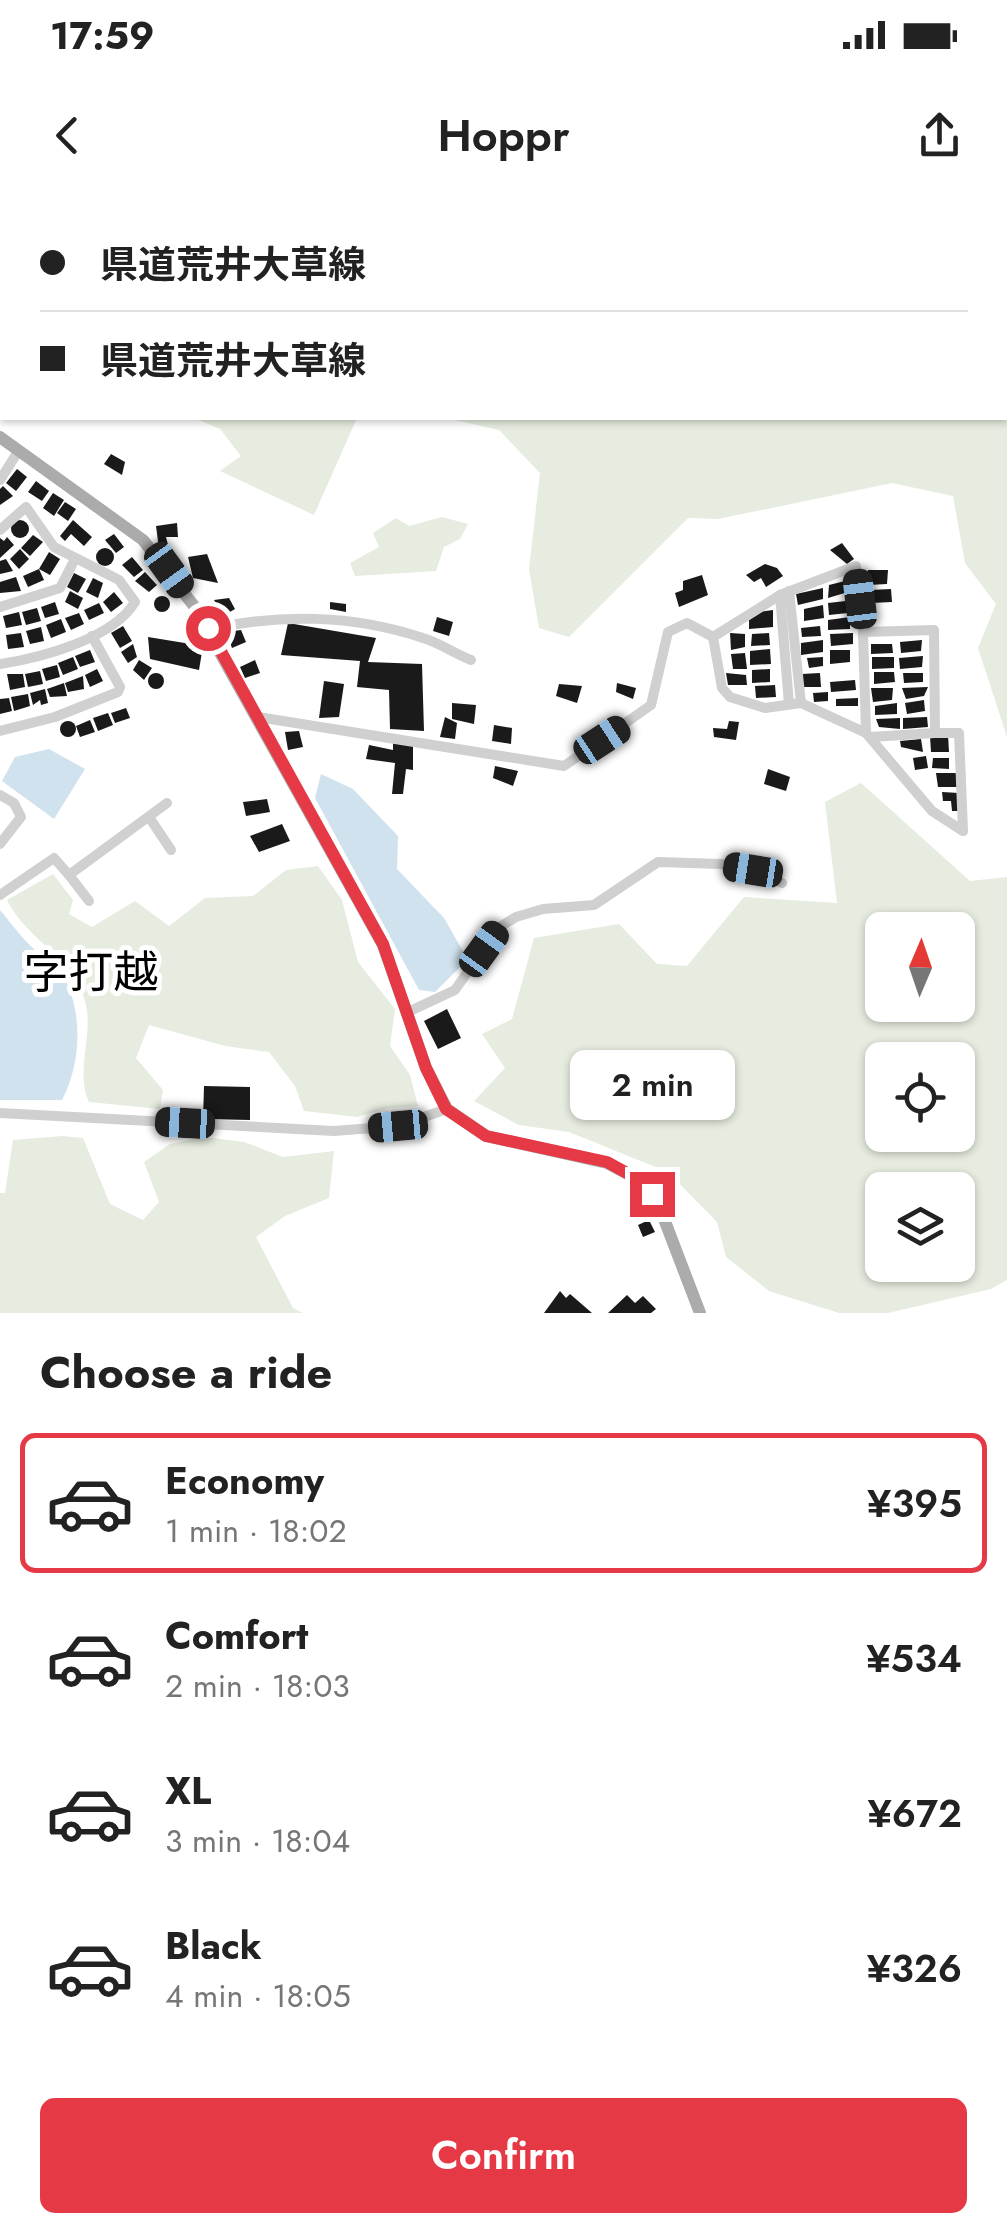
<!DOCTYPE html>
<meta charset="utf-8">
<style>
body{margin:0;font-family:Jost,"Noto Sans JP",sans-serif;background:#f6f6f6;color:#222;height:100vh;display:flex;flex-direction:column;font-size:38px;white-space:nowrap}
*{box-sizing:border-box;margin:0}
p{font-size:32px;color:#767676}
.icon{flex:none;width:55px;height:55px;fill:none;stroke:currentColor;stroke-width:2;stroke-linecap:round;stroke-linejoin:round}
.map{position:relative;height:1113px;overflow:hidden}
.drawer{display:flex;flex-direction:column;background:#fff;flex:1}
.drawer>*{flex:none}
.hud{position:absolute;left:0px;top:0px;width:1008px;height:220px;box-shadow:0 2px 8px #0004;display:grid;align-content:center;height:220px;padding:0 40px;background:#fff}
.needle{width:65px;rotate:2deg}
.controls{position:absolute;left:865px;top:712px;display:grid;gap:20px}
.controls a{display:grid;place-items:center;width:110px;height:110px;border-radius:15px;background:#fff;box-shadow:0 2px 8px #0004;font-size:50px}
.end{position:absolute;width:45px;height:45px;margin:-22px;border:12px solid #e63946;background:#fff;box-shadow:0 0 0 5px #fff}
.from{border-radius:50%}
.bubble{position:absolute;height:70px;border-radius:15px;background:#fff;box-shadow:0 2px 8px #0004;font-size:32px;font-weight:600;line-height:70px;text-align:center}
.car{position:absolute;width:30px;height:60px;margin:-30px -15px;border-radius:12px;box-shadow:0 0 8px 2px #0007;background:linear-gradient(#222 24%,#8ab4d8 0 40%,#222 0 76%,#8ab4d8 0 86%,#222 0)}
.hud b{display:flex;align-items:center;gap:35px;height:95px;font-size:38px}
.hud b+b{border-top:2px solid #e0e0e0}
.hud i{width:25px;height:25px;background:#222}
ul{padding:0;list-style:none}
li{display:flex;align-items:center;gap:30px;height:140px;margin:0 20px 15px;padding:0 20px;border:5px solid transparent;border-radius:15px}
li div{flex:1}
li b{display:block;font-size:38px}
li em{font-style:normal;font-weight:600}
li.current{border-color:#e63946}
li>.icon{width:90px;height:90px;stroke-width:1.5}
h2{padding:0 40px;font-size:45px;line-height:120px}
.button{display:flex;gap:20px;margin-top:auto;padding:20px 40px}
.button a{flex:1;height:115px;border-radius:15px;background:#e63946;color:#fff;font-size:40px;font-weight:600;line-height:115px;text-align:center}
.status{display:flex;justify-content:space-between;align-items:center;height:70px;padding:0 50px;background:#fff;direction:ltr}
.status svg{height:28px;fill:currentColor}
header{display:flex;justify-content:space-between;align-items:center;height:130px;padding:0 40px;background:#fff;font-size:45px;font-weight:600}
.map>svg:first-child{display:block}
</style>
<div class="status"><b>17:59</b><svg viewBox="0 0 49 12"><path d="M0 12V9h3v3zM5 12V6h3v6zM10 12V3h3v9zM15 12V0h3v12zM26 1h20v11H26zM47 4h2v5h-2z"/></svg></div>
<header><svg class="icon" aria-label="back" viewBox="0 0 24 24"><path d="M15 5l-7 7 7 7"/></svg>Hoppr<svg class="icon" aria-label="share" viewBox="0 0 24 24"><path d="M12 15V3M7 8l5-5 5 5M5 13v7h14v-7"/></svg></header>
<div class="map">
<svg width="1007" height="1113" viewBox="0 0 1007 1113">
<rect width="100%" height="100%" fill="#fff"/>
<g fill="#e6ecdf" fill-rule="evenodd">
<polygon points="24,0 177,0 179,2 22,2"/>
<polygon points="199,0 1007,0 1007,537 978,448 996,404 965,363 953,296 892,283 718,319 688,318 569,437 539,428 529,369 540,273 499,230 446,218 1005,218 1005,2"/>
<polygon points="194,218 357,218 314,315 220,271 241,256 220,229"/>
<polygon points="442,317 468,324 460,339 444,347 436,371 355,376 350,363 379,347 373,333 396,318 409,326"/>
<path d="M861 583 970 681 1007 677V1080L991 1089 888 1113H839L769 1091 726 1057 717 1022 668 972 569 932 519 925 474 901 505 868 482 834 512 819 534 738 619 724 657 764 687 766 744 697 837 703 825 602ZM882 730H958V805H882ZM882 860H958V935H882ZM882 990H958V1065H882Z"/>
<path d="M318 666 342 700 358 762 395 809 390 846 410 875 418 906 388 908 357 917 304 911 295 886 269 852 225 846 149 825 136 858 163 890 160 909 89 902C76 874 91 841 87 810 80 761 26 740 7 700L53 674 73 700 69 714 92 727 135 701 169 726 205 698 253 696 286 670Z"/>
<polygon points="62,936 83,938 110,1004 143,1020 159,1002 144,962 170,944 205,937 244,942 283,957 334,951 329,998 285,1016 256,1037 293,1108 303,1113 0,1113 0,993 5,993 13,940"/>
</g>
<g fill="#cfe2ee">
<polygon points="49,549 85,569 54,619 2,581 15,557"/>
<polygon points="321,574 353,589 398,636 397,669 444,718 464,753 463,764 435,792 419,790 315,598"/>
<path d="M0 710C12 724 27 746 43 756 49 760 52 758 56 764 84 802 83 860 62 900H0Z"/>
</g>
<g fill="#1a1a1a">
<polygon points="111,254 125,262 122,275 104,264"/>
<polygon points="17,269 27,277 16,291 6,283"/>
<polygon points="36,281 49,291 42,301 28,292"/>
<polygon points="3,286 13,296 0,305 0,289"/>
<polygon points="53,293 64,300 54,316 43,308"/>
<polygon points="65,302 76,309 68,321 57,313"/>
<polygon points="73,320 92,337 84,346 71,334 65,341 60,336"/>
<circle cx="20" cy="329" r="9"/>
<polygon points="177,323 178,337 166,337 169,349 159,349 156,326"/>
<polygon points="114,334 124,347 116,353 105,340"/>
<polygon points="33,335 43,342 30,356 21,348"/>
<polygon points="7,337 14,345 0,358 0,338 4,341"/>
<polygon points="842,343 854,359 847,364 830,350"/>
<circle cx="105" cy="357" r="9"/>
<polygon points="20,349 29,359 19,369 10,359"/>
<polygon points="49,352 60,359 50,375 39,369"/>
<polygon points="207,354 218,383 193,378 188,357"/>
<polygon points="132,357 143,370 134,377 122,365"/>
<polygon points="6,359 13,371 0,374 0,361"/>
<polygon points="765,364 777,368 783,376 766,387 761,378 754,382 746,375"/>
<polygon points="39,369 44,380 28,387 23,376"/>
<polygon points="868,370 888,370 887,384 868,385"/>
<polygon points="145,372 157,385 149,392 135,381"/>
<polygon points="74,373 86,379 78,393 67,387"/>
<polygon points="702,375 708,395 679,407 675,393 683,390 683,381"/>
<polygon points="16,377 21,391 0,393 0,382"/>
<polygon points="93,378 103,383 98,398 86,392"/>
<polygon points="845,381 848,392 828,398 829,385"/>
<polygon points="823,388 823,399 798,405 796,394"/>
<polygon points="891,389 892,402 871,403 870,390"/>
<polygon points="70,391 83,398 78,409 65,402"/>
<polygon points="114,392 123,403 111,412 103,402"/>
<circle cx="162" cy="404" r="8"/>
<polygon points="229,398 235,409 223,416 214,400"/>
<polygon points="846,401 848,413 829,415 828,403"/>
<polygon points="55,402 59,414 45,418 41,407"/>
<polygon points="330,402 346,404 346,412 330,409"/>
<polygon points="99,403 104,413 89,420 84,410"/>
<polygon points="823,405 824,418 804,421 804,409"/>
<polygon points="37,408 41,421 26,425 22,412"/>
<polygon points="773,410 773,427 749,429 749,413"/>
<polygon points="19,412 22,425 6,428 3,416"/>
<polygon points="79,413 84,424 71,430 65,418"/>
<polygon points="437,417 453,422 449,436 433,431"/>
<polygon points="850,417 850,429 828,430 828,420"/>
<polygon points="61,419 66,432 51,438 46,425"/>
<polygon points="288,423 376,438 368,462 422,464 424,531 390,529 389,490 357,487 360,461 281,455"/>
<polygon points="123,426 132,441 120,448 111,433"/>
<polygon points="820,426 821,436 802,437 801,428"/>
<polygon points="41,427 44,441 30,444 26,431"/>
<polygon points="241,430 246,442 232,448 226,432"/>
<polygon points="21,433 24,447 8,449 6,435"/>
<polygon points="730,433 745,434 745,447 731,450"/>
<polygon points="769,433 770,445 751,446 752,434"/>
<polygon points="853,433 853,444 831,446 830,434"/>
<polygon points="148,437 203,446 199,470 150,459"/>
<polygon points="823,440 823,452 801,455 801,443"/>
<polygon points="922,440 921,451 901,453 900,442"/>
<polygon points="133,444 137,457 128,463 121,452"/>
<polygon points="871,444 892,444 893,453 871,454"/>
<polygon points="770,449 771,464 750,465 750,451"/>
<polygon points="90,450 95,462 80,467 75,456"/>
<polygon points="830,450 850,450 850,462 830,464"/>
<polygon points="745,453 747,469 733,469 731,454"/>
<polygon points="923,456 922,467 900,469 899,458"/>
<polygon points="73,457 78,469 63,475 58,463"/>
<polygon points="823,457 823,466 809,468 807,458"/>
<polygon points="872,457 894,457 894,468 872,469"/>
<polygon points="139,460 152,468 144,480 133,470"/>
<polygon points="255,460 260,473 245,478 240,467"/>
<polygon points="57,465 60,477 46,481 42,469"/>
<polygon points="97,469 103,481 90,487 85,475"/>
<polygon points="770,469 770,482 752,483 752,470"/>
<polygon points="40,471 43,484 28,487 25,474"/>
<polygon points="874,472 894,472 895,482 874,484"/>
<circle cx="156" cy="481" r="8"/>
<polygon points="726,473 746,475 747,485 728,485"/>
<polygon points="820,473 821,487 803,487 802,474"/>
<polygon points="903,473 923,473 923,482 904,483"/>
<polygon points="7,474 23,474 25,487 10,490"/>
<polygon points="83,476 84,489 68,492 65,483"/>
<polygon points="855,480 856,490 831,492 830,482"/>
<polygon points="324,481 344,484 339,517 319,518"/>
<polygon points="64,483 67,496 50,497 47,489"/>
<polygon points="617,483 636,488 633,499 616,492"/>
<polygon points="559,484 582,486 577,503 556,496"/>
<polygon points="775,485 776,497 756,498 755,486"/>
<polygon points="928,487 924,496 906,499 902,488"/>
<polygon points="871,488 893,488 892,500 873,502"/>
<polygon points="45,489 48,503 41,505 40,500 33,505 30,493"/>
<polygon points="828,492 828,501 814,502 813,493"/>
<polygon points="28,494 30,506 14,511 11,497"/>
<polygon points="9,498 12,511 0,514 0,499"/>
<polygon points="858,498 858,506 836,506 836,499"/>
<polygon points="924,500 925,511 907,514 905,503"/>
<polygon points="452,503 476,505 474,524 452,519"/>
<polygon points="897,503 897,514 875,515 875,506"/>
<polygon points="126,508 130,518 115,523 111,513"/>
<polygon points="108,513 113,525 98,531 93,518"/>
<polygon points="445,517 457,523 455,539 440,537"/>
<polygon points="927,517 928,527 903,529 903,518"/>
<polygon points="900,518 900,529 879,527 876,519"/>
<polygon points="90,520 95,532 80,537 76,526"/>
<polygon points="729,521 739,522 736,540 714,537 713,528 727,529"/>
<circle cx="68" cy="529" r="8"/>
<polygon points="494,525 512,528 511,544 492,541"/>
<polygon points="299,531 303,547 288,550 285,532"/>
<polygon points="948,535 949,552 931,552 930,536"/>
<polygon points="921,539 923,552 901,547 900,541"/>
<polygon points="393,542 413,546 413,570 406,569 403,594 392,594 395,563 366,559 369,545 393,550"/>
<polygon points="926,556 928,568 915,570 913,558"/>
<polygon points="933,558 949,558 949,569 932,568"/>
<polygon points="495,566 518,571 513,586 493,578"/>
<polygon points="768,569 790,577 786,591 764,584"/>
<polygon points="936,573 957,573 957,587 938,587"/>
<polygon points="942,592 959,593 960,611 952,611 951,601 943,601"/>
<polygon points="267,599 270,612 246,616 243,602"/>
<polygon points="282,624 290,641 259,652 250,636"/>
<polygon points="447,809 461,838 438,849 424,821"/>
<polygon points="204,886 250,887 250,920 203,919"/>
<polygon points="649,1020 655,1032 643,1037 638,1025"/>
<polygon points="560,1091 566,1098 570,1094 592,1113 544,1113"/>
<polygon points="627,1095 635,1103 643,1096 656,1109 651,1113 608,1113"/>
</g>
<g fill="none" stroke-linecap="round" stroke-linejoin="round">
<g stroke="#d0d0d0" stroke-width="10">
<polyline points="0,280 19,250"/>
<path d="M0 330 26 307 54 347 119 380 135 402C113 439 40 458 0 464"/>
<polyline points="789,391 801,503"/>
<polyline points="780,395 789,504"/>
<polyline points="0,407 60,388 75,359"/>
<path d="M208 429C281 414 351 414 423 438 440 443 453 453 471 460"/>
<polyline points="863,432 866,533"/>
<polyline points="713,437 780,395 856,366 863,432 934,430 935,533 959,533 963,631"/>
<polyline points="713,437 722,488 730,497 765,508 801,503 866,533 932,611 963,631"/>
<polyline points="258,517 564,566 651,505 668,432 687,423 713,437"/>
<polyline points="0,531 55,517 118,492 120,487 92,436"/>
<polyline points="870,537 935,533"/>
<polyline points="0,595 14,603 21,617 0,644"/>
<polyline points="149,617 171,650"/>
<polyline points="69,675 89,701"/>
<polyline points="0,695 54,658 69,675 167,603"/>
<polyline points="410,811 455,790 498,728 516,717 543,709 594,705 658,662 721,664 753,670 782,683"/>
<polyline points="0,913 334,931 398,926 447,909"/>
</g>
<polyline stroke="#ababab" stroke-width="12" points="0,237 143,340 194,406 383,745 426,868 447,909 486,936 607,963 637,979 661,1011 700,1113"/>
</g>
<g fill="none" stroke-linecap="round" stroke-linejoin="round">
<polyline stroke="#e63946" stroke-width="12" points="208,428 383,744 426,868 446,909 486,936 607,962 636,978 652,994"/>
</g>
<g text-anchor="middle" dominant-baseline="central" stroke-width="10" stroke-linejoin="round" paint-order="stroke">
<g font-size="45" fill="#000" stroke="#fff">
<text x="91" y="772">字打越</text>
</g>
</g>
</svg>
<div class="controls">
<a><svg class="needle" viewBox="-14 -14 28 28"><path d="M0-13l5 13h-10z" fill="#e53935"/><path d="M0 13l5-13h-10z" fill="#767676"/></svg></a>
<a><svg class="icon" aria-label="locate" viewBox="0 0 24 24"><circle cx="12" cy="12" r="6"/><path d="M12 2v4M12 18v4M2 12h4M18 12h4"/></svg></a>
<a><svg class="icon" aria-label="layers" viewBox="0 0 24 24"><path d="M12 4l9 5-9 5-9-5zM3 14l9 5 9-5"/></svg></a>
</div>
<i class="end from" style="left:208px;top:428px"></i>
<i class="end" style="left:652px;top:994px"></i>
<div class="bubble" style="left:570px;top:850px;width:165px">2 min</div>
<i class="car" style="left:169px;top:370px;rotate:144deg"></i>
<i class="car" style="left:860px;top:399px;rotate:353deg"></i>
<i class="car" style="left:602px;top:540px;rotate:57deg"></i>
<i class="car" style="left:753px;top:670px;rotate:279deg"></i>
<i class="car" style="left:484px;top:749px;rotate:36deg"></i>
<i class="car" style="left:185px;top:923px;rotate:273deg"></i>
<i class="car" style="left:398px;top:926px;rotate:265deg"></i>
<div class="hud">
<b><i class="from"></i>県道荒井大草線</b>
<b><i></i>県道荒井大草線</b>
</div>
</div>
<section class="drawer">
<h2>Choose a ride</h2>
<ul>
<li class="current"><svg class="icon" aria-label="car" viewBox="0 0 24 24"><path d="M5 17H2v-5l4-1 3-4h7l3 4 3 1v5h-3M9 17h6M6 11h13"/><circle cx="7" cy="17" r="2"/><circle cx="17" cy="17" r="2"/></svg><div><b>Economy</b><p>1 min · 18:02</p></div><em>¥395</em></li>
<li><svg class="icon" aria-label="car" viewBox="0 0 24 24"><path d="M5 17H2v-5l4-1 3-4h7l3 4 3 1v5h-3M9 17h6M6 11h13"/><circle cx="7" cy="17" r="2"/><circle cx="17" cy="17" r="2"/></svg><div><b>Comfort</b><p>2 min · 18:03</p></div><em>¥534</em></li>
<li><svg class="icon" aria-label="car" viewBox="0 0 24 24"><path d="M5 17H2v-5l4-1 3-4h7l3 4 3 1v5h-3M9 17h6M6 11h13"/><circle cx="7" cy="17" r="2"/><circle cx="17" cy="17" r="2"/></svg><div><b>XL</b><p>3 min · 18:04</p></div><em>¥672</em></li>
<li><svg class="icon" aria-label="car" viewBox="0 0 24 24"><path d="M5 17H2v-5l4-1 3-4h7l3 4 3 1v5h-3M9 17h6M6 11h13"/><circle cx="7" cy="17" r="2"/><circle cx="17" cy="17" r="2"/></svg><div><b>Black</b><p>4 min · 18:05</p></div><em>¥326</em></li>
</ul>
<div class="button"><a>Confirm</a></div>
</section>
